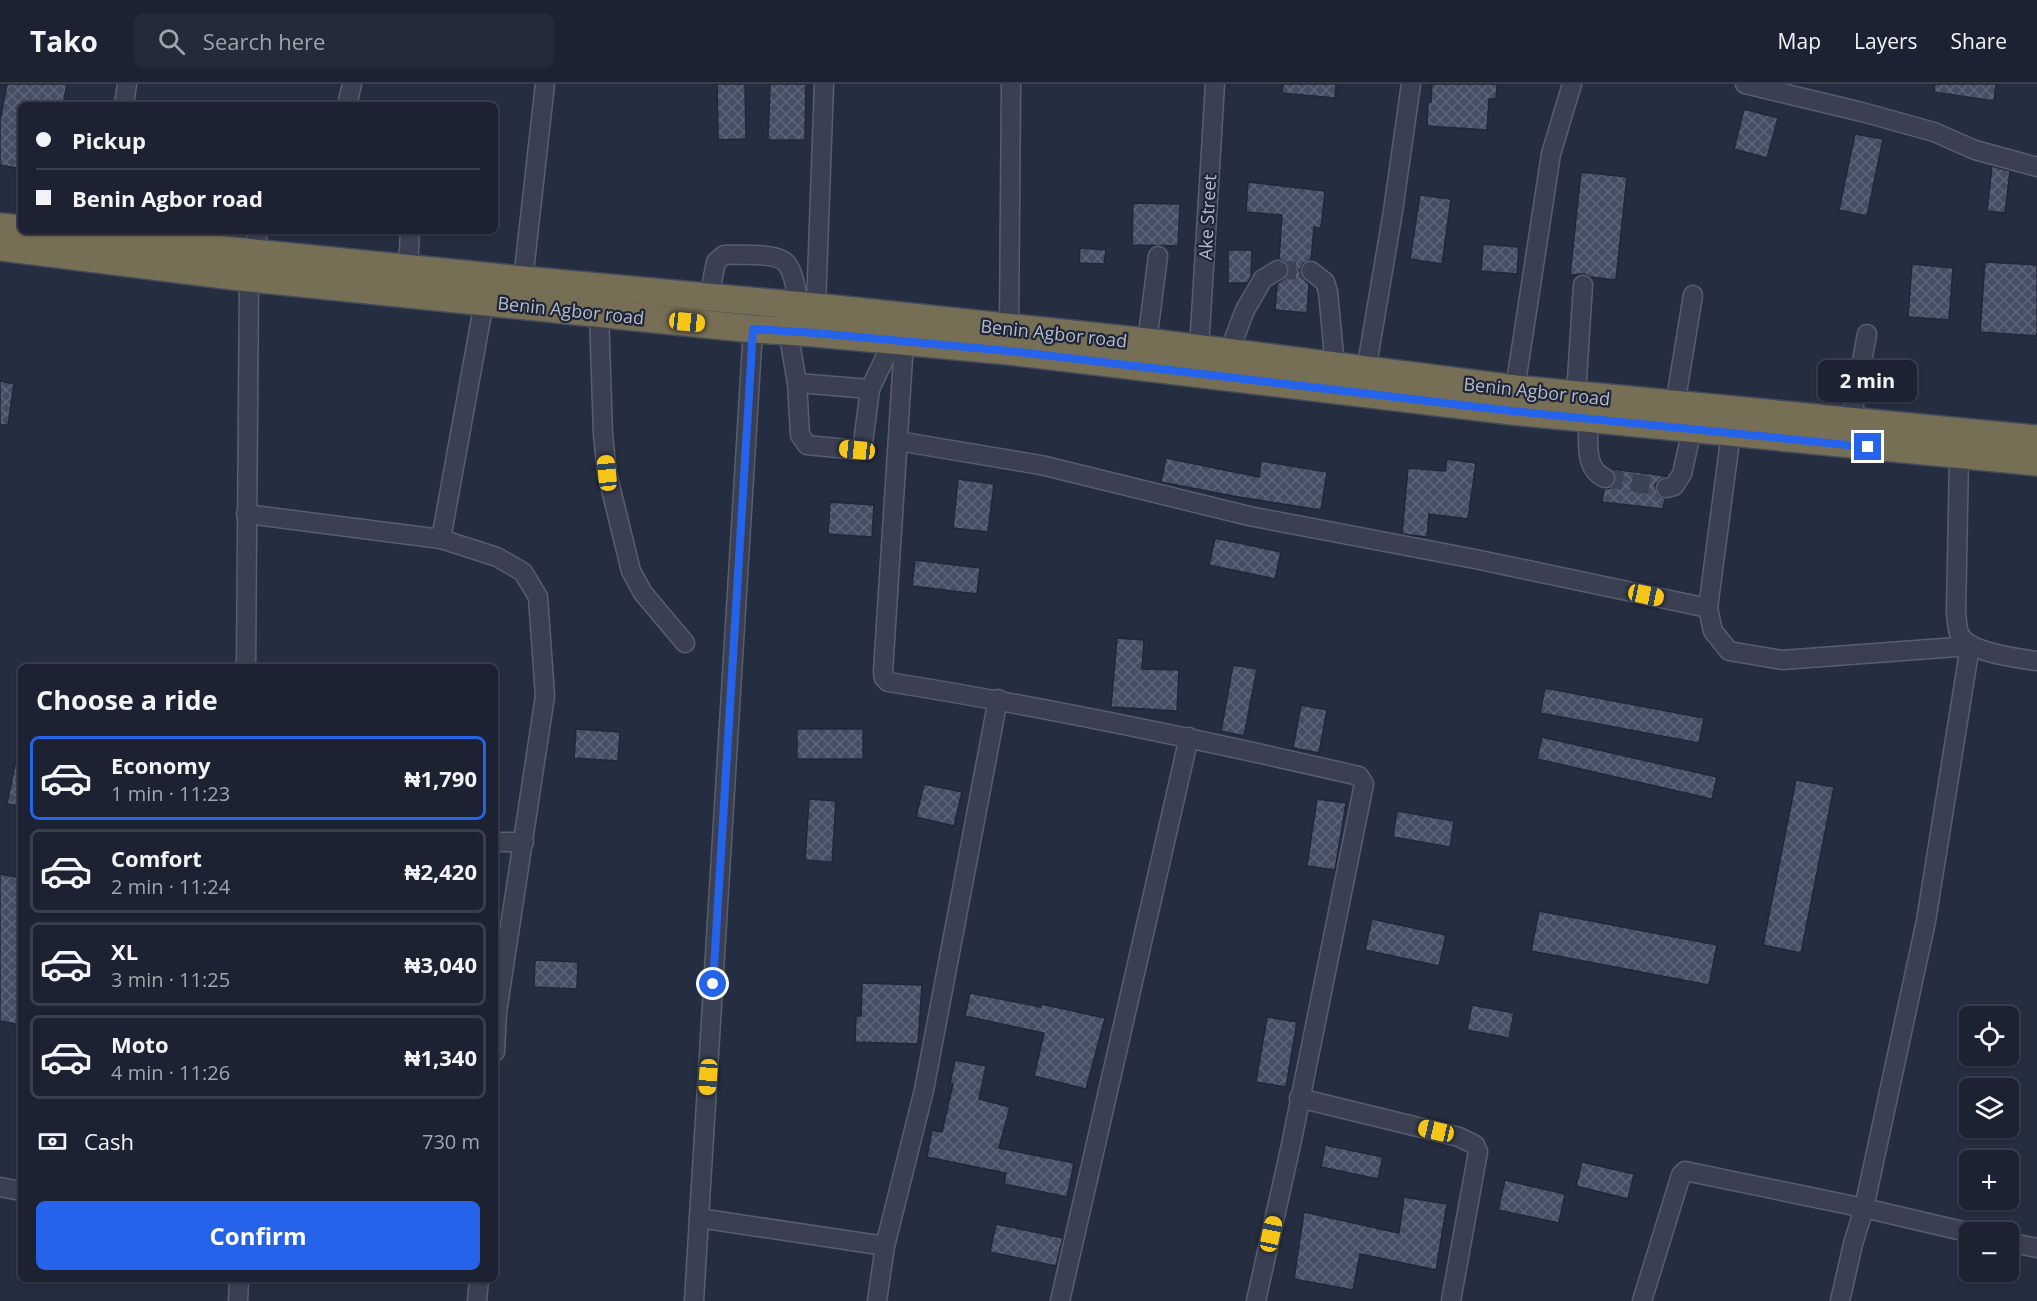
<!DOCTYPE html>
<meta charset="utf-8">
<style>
body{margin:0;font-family:"Open Sans",sans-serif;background:#252a39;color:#f1f3f6;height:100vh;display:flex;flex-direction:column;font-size:22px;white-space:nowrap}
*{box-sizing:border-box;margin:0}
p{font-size:20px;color:#a0a4ab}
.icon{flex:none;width:33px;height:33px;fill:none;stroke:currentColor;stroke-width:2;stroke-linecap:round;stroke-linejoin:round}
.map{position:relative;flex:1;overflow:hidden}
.panel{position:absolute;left:18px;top:580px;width:480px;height:618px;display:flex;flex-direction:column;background:#1c2231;border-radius:9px;box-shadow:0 2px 4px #0004,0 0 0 2px #3a3f4d}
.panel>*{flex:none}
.hud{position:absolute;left:18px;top:18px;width:480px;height:132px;border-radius:9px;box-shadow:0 2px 4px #0004,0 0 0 2px #3a3f4d;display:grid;align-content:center;height:132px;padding:0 18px;background:#1c2231}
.tools{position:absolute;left:1959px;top:922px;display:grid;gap:12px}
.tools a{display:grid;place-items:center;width:60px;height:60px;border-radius:9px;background:#1c2231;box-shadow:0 2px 4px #0004,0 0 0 2px #3a3f4d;font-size:30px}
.end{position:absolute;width:27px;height:27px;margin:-14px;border:8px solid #2563eb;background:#fff;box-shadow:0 0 0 3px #fff}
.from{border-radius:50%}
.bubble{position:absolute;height:42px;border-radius:9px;background:#1c2231;box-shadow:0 2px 4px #0004,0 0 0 2px #3a3f4d;font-size:20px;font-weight:700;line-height:42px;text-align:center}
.car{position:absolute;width:18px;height:36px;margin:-18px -9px;border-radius:8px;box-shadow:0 0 4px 2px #0007;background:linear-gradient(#f5c518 24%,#345 0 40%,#f5c518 0 76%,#345 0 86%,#f5c518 0)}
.hud b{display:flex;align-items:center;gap:21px;height:57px;font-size:22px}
.hud b+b{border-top:2px solid #3a3f4d}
.hud i{width:15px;height:15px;background:#f1f3f6}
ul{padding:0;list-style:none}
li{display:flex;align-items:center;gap:18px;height:84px;margin:0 12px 9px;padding:0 6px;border:3px solid #3a3f4d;border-radius:9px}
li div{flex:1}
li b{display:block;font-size:22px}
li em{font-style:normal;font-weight:700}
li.current{border-color:#2563eb}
li>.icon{width:54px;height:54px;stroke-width:1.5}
h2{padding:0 18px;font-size:27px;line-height:72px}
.pay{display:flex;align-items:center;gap:15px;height:66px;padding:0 18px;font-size:22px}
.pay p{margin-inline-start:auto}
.action{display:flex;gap:12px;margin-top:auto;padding:12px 18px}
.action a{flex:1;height:69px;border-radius:9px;background:#2563eb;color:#fff;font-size:24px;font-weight:700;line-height:69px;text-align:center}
header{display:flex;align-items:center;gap:36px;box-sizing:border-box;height:84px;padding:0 30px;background:#1c2231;border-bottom:2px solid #3a3f4d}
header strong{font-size:28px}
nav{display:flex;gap:33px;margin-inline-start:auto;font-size:21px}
.search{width:420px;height:54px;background:#252a39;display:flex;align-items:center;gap:15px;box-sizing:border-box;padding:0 21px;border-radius:9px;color:#a0a4ab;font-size:22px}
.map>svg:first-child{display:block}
</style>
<header>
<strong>Tako</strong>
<div class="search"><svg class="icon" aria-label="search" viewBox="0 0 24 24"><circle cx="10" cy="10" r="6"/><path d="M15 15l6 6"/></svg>Search here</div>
<nav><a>Map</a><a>Layers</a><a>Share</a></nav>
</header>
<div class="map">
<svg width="2037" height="1217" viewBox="0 0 2037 1217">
<defs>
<pattern id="building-cross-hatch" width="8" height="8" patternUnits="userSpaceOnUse" patternTransform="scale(1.5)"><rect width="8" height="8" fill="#444d63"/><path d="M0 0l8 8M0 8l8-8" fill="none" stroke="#5d6578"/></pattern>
</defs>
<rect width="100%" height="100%" fill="#252e41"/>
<g fill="url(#building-cross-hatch)" stroke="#202738" stroke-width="1.5">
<polygon points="7,0 67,0 63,21 21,21 21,85 0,81 0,37"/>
<polygon points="717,0 745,0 746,55 718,56"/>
<polygon points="770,0 806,0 805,56 768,56"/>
<polygon points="1283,0 1336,0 1335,14 1282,9"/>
<polygon points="1432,0 1497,0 1496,15 1489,15 1487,46 1427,42 1428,18 1431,18"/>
<polygon points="1935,0 1996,0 1994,17 1934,8"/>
<polygon points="1744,25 1778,34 1767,74 1734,65"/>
<polygon points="1855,50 1883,55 1867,132 1839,126"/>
<polygon points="1992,82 2010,87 2005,129 1987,127"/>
<polygon points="1581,88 1627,93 1616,196 1590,193 1584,190 1570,191"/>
<polygon points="1248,98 1325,107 1321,144 1314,143 1311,176 1303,180 1300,186 1301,192 1309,200 1307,229 1275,226 1277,200 1287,192 1289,186 1287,180 1279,175 1282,131 1246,128"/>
<polygon points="1420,111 1451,115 1442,180 1410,175"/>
<polygon points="1133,119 1180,120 1178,162 1132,161"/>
<polygon points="1483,160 1519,163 1517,190 1481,187"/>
<polygon points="1080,164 1106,166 1104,180 1079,179"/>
<polygon points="1228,166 1252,166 1251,192 1248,199 1228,199"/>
<polygon points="1985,178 2037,181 2037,252 1980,248"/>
<polygon points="1912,180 1953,184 1949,236 1908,233"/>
<polygon points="0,297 14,300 8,341 0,341"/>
<polygon points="1166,374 1259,393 1261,377 1327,388 1321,426 1233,412 1161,398"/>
<polygon points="1447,375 1476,379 1468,435 1429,430 1427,453 1402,450 1408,384 1445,387"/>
<polygon points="1612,385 1667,392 1659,396 1655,401 1658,411 1665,415 1663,425 1602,418 1604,405 1611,404 1616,395 1615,389"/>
<polygon points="958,395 994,400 988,448 953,444"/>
<polygon points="830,418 874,421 872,453 828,450"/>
<polygon points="1215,454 1281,468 1275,495 1209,481"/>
<polygon points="915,476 980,484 977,510 912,502"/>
<polygon points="1117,554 1144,556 1142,585 1179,586 1177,627 1111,623"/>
<polygon points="1233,581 1257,585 1244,652 1221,647"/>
<polygon points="1545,604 1704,634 1699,659 1540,629"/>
<polygon points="1301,621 1327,626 1319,669 1293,664"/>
<polygon points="576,645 620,648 618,677 574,674"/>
<rect x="797" y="645" width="66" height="30"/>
<polygon points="1542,653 1717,693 1712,715 1537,675"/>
<polygon points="15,680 21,681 21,722 7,720"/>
<polygon points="1796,696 1834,703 1801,869 1763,861"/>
<polygon points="924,700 962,708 954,742 916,733"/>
<polygon points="809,715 836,717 832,778 805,776"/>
<polygon points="1317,715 1346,719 1335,786 1307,782"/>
<polygon points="1397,727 1454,737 1450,763 1393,753"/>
<polygon points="0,790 21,794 21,941 0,937"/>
<polygon points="1539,827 1717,861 1709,901 1531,867"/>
<polygon points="1372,835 1446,851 1439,882 1365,866"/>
<polygon points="535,876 578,878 577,905 534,903"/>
<polygon points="862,899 922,901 918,960 855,958 856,932 861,932"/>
<polygon points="970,909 1041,923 1041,920 1105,934 1086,1005 1034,992 1044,949 965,932"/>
<polygon points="1472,921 1514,929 1509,954 1467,946"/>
<polygon points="1267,933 1297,938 1286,1003 1256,998"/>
<polygon points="955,976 986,982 979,1015 1010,1023 999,1064 1074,1079 1067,1113 1004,1100 1006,1089 927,1073 932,1046 942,1048 953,1000 950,999"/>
<polygon points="1325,1061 1383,1073 1378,1095 1321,1083"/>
<polygon points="1582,1078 1634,1090 1628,1115 1576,1102"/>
<polygon points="1505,1096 1565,1110 1559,1139 1498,1126"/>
<polygon points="1404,1113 1447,1120 1436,1186 1360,1170 1353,1206 1294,1195 1304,1128 1399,1149"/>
<polygon points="996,1140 1063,1154 1056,1182 990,1168"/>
</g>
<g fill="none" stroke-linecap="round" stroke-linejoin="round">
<g stroke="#3b4356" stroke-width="18" stroke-dasharray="18 9" stroke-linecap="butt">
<polyline points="1278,186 1311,187"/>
<polyline points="1605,394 1666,404"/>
</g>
<g stroke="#575e6e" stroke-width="21">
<g id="minor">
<polyline points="1745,0 1862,28 1934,48 1975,66 2037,83"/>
<polyline points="124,21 127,0"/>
<polyline points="347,21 352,0"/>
<polyline points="257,170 257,147"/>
<polyline points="408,185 410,147"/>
<polyline points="1311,187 1325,198 1328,208 1335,282"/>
<polyline points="523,196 545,0"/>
<path d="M709 213 716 178 724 171C740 171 778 168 787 180 795 191 796 209 799 221"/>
<polyline points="816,223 824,0"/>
<polyline points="599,229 603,351 607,389 631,487 643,509 685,559"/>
<polyline points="1009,244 1011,0"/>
<polyline points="788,247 797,299 870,305 893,257"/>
<path d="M904 258 883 588 884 594 888 598C1046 623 1203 656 1359 692L1364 700 1291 1061 1256 1217"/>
<polyline points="1147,258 1158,172"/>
<polyline points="1199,265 1215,0"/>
<polyline points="1229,268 1245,226 1263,195 1278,186"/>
<polyline points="1366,287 1393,127 1411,0"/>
<polyline points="797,299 800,351 807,361 857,366 863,359 870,305"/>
<polyline points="1515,305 1551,70 1572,0"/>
<polyline points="1576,311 1583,201"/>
<polyline points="1675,321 1693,211"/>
<path d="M1588 335C1589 355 1583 385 1605 394"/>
<polyline points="1851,337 1867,250"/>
<polyline points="1731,349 1708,524 1713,547 1729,567 1782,576 1970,562 1926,837 1864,1124 1853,1160 1840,1217"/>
<polyline points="898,357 1041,381 1249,432 1475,475 1708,524"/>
<path d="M1959 372 1956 530C1957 535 1957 543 1959 549 1967 569 2017 574 2037 577"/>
<polyline points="1666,404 1674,402 1682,390 1692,345"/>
<polyline points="246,430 441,455 497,473 523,488 538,513 545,612 497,928 495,968"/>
<polyline points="441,455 484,218"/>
<polyline points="246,584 249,194"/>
<polyline points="495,758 524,758"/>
<polyline points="1299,1014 1459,1053 1475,1061 1478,1068 1451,1217"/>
<polyline points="0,1103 21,1107"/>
<polyline points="699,1134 885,1162"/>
<polyline points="2008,1158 2037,1164"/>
<polyline points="238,1217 239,1196"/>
<polyline points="477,1217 479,1196"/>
<polyline points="694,1217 753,245"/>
<polyline points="877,1217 885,1162 924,1006 998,615"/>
<polyline points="1060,1217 1189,653"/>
<polyline points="1642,1217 1681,1091 1685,1087 1864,1124 1971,1149"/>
</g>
</g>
<g stroke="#444b5b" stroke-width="30">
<g id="highway">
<polyline points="0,143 21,145"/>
<polyline points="35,147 523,196 816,223 1147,258 1515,305 2037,355"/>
<polyline points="0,163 249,194 753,245 815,249 1009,267 1512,327 2037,378"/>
</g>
</g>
<use href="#minor" stroke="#3a4051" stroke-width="18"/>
<use href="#highway" stroke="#776e56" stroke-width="27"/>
</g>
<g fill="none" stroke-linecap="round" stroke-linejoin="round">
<polyline stroke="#2563eb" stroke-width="8" points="713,900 753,245 815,249 1009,267 1512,327 1868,363"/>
</g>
<g text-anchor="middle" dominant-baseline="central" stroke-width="4.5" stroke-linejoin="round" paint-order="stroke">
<g font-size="18" fill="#b6bccb" stroke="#1e2536">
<text transform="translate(1207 133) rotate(-87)">Ake Street</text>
<text transform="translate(571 226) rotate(6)">Benin Agbor road</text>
<text transform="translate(1054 249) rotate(6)">Benin Agbor road</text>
<text transform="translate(1537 307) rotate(6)">Benin Agbor road</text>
</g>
</g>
</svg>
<div class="tools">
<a><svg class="icon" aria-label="locate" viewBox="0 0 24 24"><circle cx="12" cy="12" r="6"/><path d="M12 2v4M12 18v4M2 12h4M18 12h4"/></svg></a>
<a><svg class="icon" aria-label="layers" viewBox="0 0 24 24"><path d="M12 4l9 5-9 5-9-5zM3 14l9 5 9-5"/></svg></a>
<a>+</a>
<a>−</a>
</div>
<i class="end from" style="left:713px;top:900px"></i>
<i class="end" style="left:1868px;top:363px"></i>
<div class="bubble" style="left:1818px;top:276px;width:99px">2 min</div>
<i class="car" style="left:687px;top:238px;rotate:96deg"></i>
<i class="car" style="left:857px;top:366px;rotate:276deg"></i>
<i class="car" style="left:607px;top:389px;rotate:354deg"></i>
<i class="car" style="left:1646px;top:511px;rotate:102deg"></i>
<i class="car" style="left:708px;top:993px;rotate:184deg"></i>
<i class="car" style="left:1436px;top:1047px;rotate:283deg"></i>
<i class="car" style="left:1271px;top:1150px;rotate:12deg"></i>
<div class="hud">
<b><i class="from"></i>Pickup</b>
<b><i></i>Benin Agbor road</b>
</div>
<section class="panel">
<h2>Choose a ride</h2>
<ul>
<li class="current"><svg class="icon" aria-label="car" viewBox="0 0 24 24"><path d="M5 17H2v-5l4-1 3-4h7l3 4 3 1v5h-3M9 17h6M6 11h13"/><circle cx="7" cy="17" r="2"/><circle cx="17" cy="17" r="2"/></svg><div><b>Economy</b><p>1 min · 11:23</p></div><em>₦1,790</em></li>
<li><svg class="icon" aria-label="car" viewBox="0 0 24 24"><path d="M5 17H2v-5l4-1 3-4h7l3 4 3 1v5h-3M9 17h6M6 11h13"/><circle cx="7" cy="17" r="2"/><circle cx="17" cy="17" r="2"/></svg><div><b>Comfort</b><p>2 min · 11:24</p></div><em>₦2,420</em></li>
<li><svg class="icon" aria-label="car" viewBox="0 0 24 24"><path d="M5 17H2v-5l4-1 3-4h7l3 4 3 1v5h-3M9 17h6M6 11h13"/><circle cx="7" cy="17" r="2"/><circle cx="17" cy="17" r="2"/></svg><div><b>XL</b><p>3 min · 11:25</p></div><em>₦3,040</em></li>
<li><svg class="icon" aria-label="car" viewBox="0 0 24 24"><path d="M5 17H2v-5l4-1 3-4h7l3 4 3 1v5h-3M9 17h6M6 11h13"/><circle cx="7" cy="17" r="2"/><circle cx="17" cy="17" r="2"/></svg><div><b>Moto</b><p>4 min · 11:26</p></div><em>₦1,340</em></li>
</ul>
<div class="pay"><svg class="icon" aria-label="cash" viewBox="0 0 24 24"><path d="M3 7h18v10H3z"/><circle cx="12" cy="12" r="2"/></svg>Cash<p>730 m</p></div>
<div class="action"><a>Confirm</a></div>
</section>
</div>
